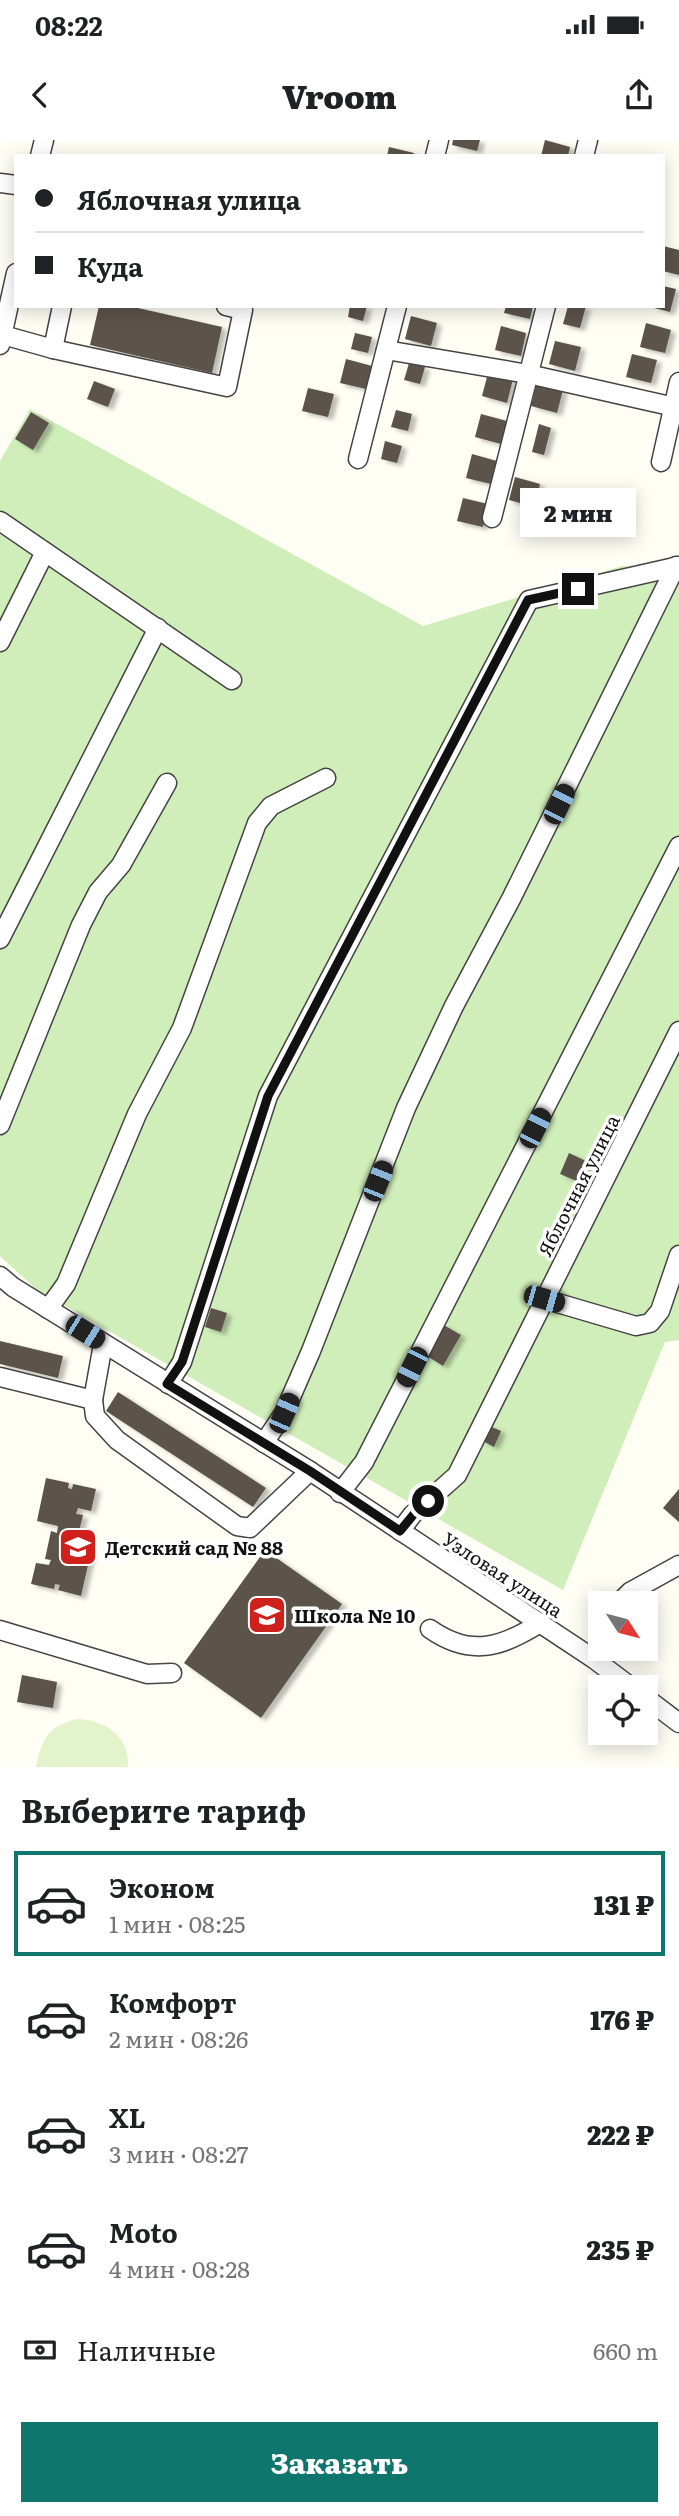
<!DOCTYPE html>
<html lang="ru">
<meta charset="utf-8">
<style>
body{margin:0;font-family:Literata,serif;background:#f2f2f2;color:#202124;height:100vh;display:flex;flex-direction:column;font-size:26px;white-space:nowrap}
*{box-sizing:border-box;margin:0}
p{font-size:23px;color:#757577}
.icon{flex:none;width:38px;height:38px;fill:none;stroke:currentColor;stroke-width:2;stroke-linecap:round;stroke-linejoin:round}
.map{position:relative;height:1627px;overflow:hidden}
.panel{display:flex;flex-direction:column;background:#fff;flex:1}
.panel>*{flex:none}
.top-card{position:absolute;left:14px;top:14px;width:651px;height:154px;border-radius:0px;box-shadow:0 4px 18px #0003;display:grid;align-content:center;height:154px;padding:0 21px;background:#fff}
.needle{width:46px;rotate:126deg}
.fabs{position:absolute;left:588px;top:1451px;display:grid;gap:14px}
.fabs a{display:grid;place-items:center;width:70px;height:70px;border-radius:0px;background:#fff;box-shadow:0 4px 18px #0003;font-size:35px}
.end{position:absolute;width:32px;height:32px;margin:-16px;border:9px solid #111;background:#fff;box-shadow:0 0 0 4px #fff}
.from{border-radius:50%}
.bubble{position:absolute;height:49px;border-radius:0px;background:#fff;box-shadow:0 4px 18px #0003;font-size:23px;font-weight:800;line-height:49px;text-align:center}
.car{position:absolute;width:21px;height:42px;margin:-21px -10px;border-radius:9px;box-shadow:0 0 5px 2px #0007;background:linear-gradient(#222 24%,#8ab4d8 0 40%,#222 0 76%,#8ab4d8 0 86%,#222 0)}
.top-card b{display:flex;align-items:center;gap:24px;height:66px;font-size:26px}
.top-card b+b{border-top:2px solid #e0e0e0}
.top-card i{width:18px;height:18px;background:#202124}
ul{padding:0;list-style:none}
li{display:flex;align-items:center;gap:21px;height:105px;margin:0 14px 10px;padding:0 7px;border:4px solid transparent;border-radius:0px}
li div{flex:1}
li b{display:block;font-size:26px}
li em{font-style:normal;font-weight:800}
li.on{border-color:#0f766e}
li>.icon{width:63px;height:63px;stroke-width:1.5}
h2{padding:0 21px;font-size:32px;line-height:84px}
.pay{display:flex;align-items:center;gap:18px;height:77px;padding:0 21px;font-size:26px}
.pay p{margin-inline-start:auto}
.primary-button{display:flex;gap:14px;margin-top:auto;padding:14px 21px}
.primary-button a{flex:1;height:80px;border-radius:0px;background:#0f766e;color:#fff;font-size:28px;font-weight:800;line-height:80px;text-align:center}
.status{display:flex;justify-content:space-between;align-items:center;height:49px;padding:0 35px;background:#fff;direction:ltr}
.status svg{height:19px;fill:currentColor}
header{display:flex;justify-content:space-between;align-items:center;height:91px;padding:0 21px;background:#fff;font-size:32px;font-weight:800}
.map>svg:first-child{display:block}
</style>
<div class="status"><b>08:22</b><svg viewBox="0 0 49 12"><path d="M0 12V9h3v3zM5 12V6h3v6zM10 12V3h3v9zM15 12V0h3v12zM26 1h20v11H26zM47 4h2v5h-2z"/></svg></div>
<header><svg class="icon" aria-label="back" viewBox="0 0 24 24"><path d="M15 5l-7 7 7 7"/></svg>Vroom<svg class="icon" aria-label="share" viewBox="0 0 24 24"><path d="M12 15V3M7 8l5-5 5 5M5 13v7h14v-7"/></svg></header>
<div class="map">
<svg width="679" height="1627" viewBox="0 0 679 1627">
<defs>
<filter id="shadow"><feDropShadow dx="5" dy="3" stdDeviation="2" flood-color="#0004"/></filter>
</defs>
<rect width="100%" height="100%" fill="#fffef4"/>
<polygon fill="#d0eeb9" points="30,269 423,486 622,426 679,430 679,1200 665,1202 563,1450 37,1150 0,1116 0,321"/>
<path fill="#e3f4cc" d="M76 1579C104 1579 130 1596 128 1627H36C42 1599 47 1587 76 1579Z"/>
<g fill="#5b534c" filter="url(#shadow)">
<polygon points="453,0 480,0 477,11 452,5"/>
<polygon points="545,0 570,7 568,16 541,16"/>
<polygon points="389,7 414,13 413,16 387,16"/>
<polygon points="663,106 679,110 679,135 663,131"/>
<polygon points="663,146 676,149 670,172 650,167 663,166"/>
<polygon points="99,166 129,166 222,187 212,233 90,205"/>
<polygon points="350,166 367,166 363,181 348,177"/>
<polygon points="506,166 533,166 530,179 504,173"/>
<polygon points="568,166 586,166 580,188 563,184"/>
<polygon points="411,176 437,183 431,206 405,199"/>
<polygon points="646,183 671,190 665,213 640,207"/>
<polygon points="501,186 526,193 521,216 495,210"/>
<polygon points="355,193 372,197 368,213 351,209"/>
<polygon points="555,201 581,207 575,231 549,224"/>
<polygon points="632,214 657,220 651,243 626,237"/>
<polygon points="346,219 372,226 366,249 340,243"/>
<polygon points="409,223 425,227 420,244 404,240"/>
<polygon points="488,233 513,239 507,263 482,256"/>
<polygon points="94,241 115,249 108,267 87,259"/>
<polygon points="537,243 563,250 557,273 531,266"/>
<polygon points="308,248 334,254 328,277 302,271"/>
<polygon points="396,270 412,274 408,291 391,287"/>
<polygon points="31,272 49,283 33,310 15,299"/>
<polygon points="481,274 507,281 501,304 475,297"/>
<polygon points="539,284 551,288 544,315 532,312"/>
<polygon points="385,301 402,306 397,323 381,319"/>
<polygon points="472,314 497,321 491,344 466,338"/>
<polygon points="515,337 540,344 535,367 509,360"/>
<polygon points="463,358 488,364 483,387 457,381"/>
<polygon points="569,1013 588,1022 579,1042 560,1034"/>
<polygon points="211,1168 227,1173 221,1192 205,1187"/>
<polygon points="442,1184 461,1195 443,1226 424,1214"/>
<polygon points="0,1201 63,1216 58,1238 0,1224"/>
<polygon points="118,1252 266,1348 253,1367 106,1271"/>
<polygon points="487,1285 501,1291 494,1307 481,1300"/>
<polygon points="46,1338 69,1343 68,1348 72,1349 73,1344 96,1349 91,1371 78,1368 76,1374 83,1375 76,1404 71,1403 70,1408 91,1412 81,1456 58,1450 60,1445 55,1444 54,1449 31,1444 36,1423 49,1425 51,1420 45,1419 51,1391 57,1393 58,1386 37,1381"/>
<polygon points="679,1349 679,1382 663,1368"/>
<polygon points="265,1410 342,1464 261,1578 184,1523"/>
<polygon points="22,1535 57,1542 53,1568 17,1562"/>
</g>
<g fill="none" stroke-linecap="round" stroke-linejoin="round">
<g stroke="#444" stroke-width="21">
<g id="minor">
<polyline points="40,16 44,0"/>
<polyline points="435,16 439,0"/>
<polyline points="584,16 588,0"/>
<polyline points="0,43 16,45"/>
<polyline points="3,195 53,209 227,247 243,170 226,166"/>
<polyline points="0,205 16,133"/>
<polyline points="53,209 62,166"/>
<polyline points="386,210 528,234 679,268"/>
<polyline points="358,319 397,166"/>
<polyline points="661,322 679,242"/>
<polyline points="492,378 546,166"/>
<polyline points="0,381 232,540"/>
<polyline points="0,502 45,412"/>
<polyline points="0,799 158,488"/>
<polyline points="0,985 81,785 98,752 121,725 167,643"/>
<polyline points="0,1136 13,1147 310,1331 594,1519 631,1547"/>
<polyline points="544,1159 636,1186 650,1183 660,1171 679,1115"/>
<polyline points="48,1169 66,1144 137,974 182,888 257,683 271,666 326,638"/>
<polyline points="0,1237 93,1260 103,1204"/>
<polyline points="168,1244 182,1222 268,956 529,460 679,426"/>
<polyline points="93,1260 95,1276 117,1300 237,1386 250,1388 310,1331"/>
<polyline points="264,1303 284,1273 311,1211 406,968 454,866 511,759 676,426"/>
<polyline points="340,1353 364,1322 679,706"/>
<polyline points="400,1391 413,1374 457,1335 679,891"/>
<polyline points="619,1463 630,1452 679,1425"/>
<path d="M430 1489C470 1517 501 1508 540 1483"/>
<polyline points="0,1490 147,1534 172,1533"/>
<polyline points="646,1558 679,1583"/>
</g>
</g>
<use href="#minor" stroke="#fff" stroke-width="18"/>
</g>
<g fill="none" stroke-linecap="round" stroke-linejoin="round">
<polyline stroke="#111" stroke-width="9" points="428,1361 414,1374 400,1391 310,1331 167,1244 182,1222 268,956 528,460 578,449"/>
</g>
<defs>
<g id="school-square" transform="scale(2.0125)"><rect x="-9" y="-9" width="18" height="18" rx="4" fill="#cf201b" stroke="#fff"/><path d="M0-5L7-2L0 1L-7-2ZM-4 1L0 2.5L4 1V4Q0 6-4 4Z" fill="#fff"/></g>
</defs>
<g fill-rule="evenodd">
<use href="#school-square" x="78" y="1407"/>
<use href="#school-square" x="267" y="1475"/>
</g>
<g text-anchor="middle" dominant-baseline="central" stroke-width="7" stroke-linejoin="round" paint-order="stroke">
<g font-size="19" fill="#111" stroke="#fff">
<text transform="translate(578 1045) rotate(-63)">Яблочная улица</text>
<text transform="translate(503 1434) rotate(33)">Узловая улица</text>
</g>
<g font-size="19" font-weight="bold" fill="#111" stroke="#fff" text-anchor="start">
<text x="105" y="1407">Детский сад № 88</text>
<text x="294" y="1475">Школа № 10</text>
</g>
</g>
</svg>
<div class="fabs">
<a><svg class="needle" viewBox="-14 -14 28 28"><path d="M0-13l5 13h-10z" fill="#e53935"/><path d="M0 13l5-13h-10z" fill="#757577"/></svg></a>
<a><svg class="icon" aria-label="locate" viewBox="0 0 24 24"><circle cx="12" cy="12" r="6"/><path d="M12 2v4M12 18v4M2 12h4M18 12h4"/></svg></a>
</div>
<i class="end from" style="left:428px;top:1361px"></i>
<i class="end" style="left:578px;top:449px"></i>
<div class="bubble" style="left:520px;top:348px;width:116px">2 мин</div>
<i class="car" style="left:559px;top:664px;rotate:26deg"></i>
<i class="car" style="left:535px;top:988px;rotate:27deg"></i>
<i class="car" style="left:378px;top:1041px;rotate:22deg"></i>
<i class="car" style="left:544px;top:1159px;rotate:106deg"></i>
<i class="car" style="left:85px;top:1192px;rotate:122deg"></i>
<i class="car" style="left:412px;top:1227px;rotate:207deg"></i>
<i class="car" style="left:284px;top:1273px;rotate:24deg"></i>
<div class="top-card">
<b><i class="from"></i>Яблочная улица</b>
<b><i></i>Куда</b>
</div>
</div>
<section class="panel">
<h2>Выберите тариф</h2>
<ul>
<li class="on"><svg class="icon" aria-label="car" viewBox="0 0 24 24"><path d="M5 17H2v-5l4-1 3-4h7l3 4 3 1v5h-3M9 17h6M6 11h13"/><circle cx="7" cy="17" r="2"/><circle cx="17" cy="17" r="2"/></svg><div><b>Эконом</b><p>1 мин · 08:25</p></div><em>131 ₽</em></li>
<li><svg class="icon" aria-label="car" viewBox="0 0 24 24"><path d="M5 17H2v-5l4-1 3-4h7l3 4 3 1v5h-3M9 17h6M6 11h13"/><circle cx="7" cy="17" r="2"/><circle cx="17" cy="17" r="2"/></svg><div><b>Комфорт</b><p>2 мин · 08:26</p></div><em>176 ₽</em></li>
<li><svg class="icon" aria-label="car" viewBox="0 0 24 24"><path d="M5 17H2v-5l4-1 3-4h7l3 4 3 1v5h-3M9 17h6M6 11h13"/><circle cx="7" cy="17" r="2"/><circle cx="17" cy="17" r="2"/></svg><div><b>XL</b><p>3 мин · 08:27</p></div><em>222 ₽</em></li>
<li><svg class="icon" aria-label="car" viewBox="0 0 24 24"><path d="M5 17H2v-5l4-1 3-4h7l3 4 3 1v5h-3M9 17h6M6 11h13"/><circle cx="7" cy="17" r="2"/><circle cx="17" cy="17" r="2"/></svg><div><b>Moto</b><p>4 мин · 08:28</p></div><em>235 ₽</em></li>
</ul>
<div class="pay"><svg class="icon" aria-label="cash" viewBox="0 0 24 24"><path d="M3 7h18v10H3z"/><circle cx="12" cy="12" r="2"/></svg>Наличные<p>660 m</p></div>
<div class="primary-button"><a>Заказать</a></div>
</section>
